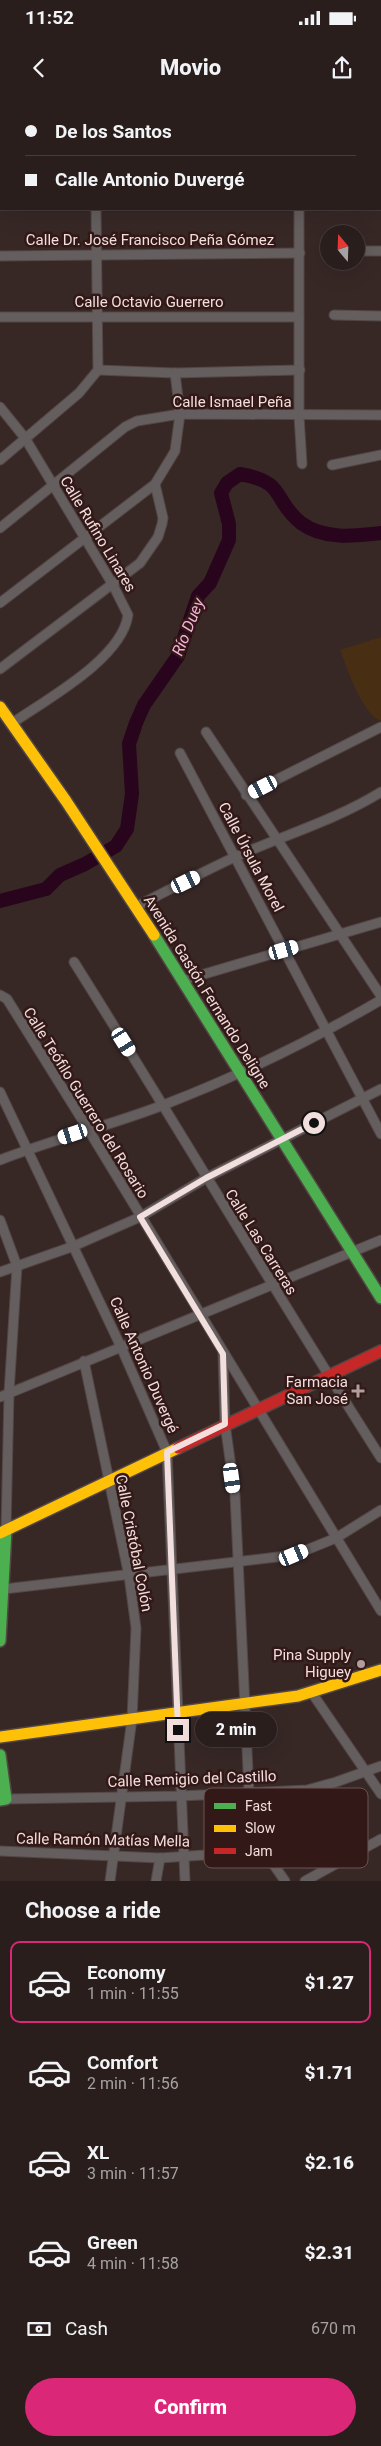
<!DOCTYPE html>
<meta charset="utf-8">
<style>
body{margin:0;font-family:Roboto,sans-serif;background:#352b29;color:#f1f3f6;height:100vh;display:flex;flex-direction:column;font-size:19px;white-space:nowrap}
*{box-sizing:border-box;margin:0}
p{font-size:16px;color:#a5a2a3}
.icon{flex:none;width:28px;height:28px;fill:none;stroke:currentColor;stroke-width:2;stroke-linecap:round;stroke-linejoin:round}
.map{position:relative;height:1781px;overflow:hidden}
.details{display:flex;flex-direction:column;background:#291e1c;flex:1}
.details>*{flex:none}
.top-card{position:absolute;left:0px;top:0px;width:381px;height:110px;box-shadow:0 5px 20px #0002,0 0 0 1px #453c3b;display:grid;align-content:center;height:110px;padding:0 25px;background:#291e1c}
.needle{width:32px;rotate:341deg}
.tools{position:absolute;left:320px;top:125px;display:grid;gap:10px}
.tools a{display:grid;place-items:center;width:45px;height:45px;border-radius:50%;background:#291e1c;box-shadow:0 5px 20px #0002,0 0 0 1px #453c3b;font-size:25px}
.end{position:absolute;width:22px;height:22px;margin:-11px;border:6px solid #f2dedd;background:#111;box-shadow:0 0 0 2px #111}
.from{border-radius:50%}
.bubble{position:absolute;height:35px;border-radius:18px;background:#291e1c;box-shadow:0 5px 20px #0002,0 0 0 1px #453c3b;font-size:16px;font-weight:800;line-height:35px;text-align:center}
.car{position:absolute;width:15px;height:30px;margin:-15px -8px;border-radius:6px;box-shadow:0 0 4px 1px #0007;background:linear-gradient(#fff 24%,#345 0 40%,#fff 0 76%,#345 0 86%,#fff 0)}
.top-card b{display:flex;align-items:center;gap:18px;height:48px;font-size:19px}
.top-card b+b{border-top:1px solid #453c3b}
.top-card i{width:12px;height:12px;background:#f1f3f6}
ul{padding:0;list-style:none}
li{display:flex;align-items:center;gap:15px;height:82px;margin:0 10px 8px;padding:0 15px;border:2px solid transparent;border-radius:10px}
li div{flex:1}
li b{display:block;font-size:19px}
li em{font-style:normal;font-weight:800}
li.on{border-color:#db2777}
li>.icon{width:45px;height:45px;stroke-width:1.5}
h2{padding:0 25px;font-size:22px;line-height:60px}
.pay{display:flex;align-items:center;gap:12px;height:55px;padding:0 25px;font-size:19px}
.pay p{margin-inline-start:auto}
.cta{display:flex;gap:10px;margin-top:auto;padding:10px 25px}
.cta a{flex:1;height:58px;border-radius:30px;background:#db2777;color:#fff;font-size:20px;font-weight:800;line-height:58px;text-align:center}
.status{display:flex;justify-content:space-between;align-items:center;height:35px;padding:0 25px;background:#291e1c;direction:ltr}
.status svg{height:14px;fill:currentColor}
header{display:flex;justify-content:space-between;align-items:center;height:65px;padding:0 25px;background:#291e1c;font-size:22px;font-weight:800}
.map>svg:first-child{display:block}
</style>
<div class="status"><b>11:52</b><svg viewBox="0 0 49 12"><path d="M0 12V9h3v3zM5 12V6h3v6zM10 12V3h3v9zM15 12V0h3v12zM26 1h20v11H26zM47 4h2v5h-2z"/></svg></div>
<header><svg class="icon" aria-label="back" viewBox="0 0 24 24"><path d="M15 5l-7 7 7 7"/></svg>Movio<svg class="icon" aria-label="share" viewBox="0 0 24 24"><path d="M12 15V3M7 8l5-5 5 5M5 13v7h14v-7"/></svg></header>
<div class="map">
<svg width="381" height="1781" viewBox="0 0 381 1781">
<rect width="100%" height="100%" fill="#372826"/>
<path fill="#482e13" d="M381 537V621C362 614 347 568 340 550Z"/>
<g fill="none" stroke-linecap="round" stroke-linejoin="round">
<path stroke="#28051c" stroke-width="14" d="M0 801 46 789 60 775 85 764 116 746 127 729 132 694 129 644 136 623 144 605 178 556 198 496 210 483 229 440V424L221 393 227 383 240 374C287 382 272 400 301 423 324 440 355 436 381 433"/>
<g stroke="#534645" stroke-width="11">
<g id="street">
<polyline points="15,0 15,1"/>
<polyline points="375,0 376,1"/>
<polyline points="93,1 93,0"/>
<polyline points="297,1 297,0"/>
<polyline points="380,36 381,36"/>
<polyline points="0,40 1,40"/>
<polyline points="380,78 381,94"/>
<polyline points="0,98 1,98"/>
<polyline points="299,109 299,316 302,364"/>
<polyline points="356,151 381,151"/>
<polyline points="0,156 300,153"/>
<polyline points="334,215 381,216"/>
<polyline points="0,217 299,217"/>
<polyline points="98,270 175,273 300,270"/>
<path d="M0 307 25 338 113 485 128 515C122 559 45 600 11 624"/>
<polyline points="0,360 79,293 98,270 96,109"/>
<polyline points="332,365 381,355"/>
<polyline points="0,428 125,327 137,321 180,314 381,315"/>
<polyline points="0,503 155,384 175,351 180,314 175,273"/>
<polyline points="0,569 140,463 158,437 162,424 163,418 155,384"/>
<polyline points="206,632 381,896"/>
<polyline points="180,653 381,1034"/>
<polyline points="246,695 381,627"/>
<path d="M137 806C169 790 202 772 235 757 284 735 336 720 381 692"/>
<path d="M74 862C178 1027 276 1194 381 1358"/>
<polyline points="184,880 381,822"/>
<polyline points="0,895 7,899 88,1029 381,1511"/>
<polyline points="0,992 121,1247 167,1352 185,1781"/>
<path d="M0 1060C54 1039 112 1025 166 1004 241 975 312 940 381 900"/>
<polyline points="0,1120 17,1166 9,1293 6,1430"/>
<polyline points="0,1172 74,1146 140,1117 206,1078 381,989"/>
<polyline points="223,1254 225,1324 235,1395 249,1692 256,1734 262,1748 285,1781"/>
<polyline points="84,1261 129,1476 136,1528 132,1619 110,1781"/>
<polyline points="0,1297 381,1140"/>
<polyline points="4,1489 294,1455 336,1438 381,1410"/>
<polyline points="312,1593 381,1694"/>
<polyline points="6,1699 180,1696 307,1690 336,1682 381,1666"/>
<polyline points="0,1751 160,1758 265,1751"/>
<polyline points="156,1781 160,1758"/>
<polyline points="305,1781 381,1739"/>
</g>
</g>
<g stroke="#534645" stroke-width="14">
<g id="fast">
<polyline points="154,835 381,1198"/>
<polyline points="0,1541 6,1430"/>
<polyline points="0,1655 6,1699 0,1700"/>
</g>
</g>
<g stroke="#534645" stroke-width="14">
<g id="slow">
<polyline points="0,607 66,701 154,835"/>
<polyline points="0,1433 178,1348"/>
<polyline points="0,1637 298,1596 381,1570"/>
</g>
</g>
<g stroke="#534645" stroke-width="14">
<polyline id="jam" points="178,1348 381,1251"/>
</g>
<use href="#street" stroke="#645e5f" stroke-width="9"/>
<use href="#fast" stroke="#4caf50" stroke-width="11"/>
<use href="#slow" stroke="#ffc107" stroke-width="11"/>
<use href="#jam" stroke="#c62828" stroke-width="11"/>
</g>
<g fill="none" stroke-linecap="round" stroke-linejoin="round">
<polyline stroke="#f2dedd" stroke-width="6" points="178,1630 167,1352 225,1324 223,1254 140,1117 206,1078 314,1023"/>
</g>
<g fill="#b19e9d" stroke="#321816" stroke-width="2">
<path d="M355.5 1283.5h5v5h5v5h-5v5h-5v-5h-5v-5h5z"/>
<circle cx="361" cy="1564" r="5"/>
</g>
<g text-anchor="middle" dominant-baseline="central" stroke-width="5" stroke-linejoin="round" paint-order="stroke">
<g font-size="15" fill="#f2dedd" stroke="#321816">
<text x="150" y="140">Calle Dr. José Francisco Peña Gómez</text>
<text x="149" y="202">Calle Octavio Guerrero</text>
<text x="232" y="302">Calle Ismael Peña</text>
<text transform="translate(98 434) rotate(59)">Calle Rufino Linares</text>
<text transform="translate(251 757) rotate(62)">Calle Úrsula Morel</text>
<text transform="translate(207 892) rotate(58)">Avenida Gastón Fernando Deligne</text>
<text transform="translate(86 1003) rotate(58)">Calle Teófilo Guerrero del Rosario</text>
<text transform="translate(261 1142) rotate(58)">Calle Las Carreras</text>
<text transform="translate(144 1265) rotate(66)">Calle Antonio Duvergé</text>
<text transform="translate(134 1443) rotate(79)">Calle Cristóbal Colón</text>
<text transform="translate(192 1679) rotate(-2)">Calle Remigio del Castillo</text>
<text transform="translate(103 1740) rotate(1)">Calle Ramón Matías Mella</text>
</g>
<g font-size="15" fill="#f2dedd" stroke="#321816" text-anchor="end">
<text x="348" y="1282">Farmacia<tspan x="348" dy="17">San José</tspan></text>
<text x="351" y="1555">Pina Supply<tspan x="351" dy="17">Higuey</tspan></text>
</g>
<g font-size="16" font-style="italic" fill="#f7b1db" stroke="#321816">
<text transform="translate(188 527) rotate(-68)">Río Duey</text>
</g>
</g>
<rect x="204" y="1688" width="164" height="80" rx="8" fill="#321816" stroke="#6c5352" stroke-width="1"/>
<rect x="214" y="1703" width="22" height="6" fill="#4caf50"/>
<rect x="214" y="1725" width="22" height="7" fill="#ffc107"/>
<rect x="214" y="1748" width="22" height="6" fill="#c62828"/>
<g font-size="14" fill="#f2dedd">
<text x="245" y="1711">Fast</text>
<text x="245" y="1733">Slow</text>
<text x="245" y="1756">Jam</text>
</g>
</svg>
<div class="tools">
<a><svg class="needle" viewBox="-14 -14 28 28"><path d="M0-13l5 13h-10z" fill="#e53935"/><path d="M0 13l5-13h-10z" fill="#a5a2a3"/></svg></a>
</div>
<i class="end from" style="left:314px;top:1023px"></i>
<i class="end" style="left:178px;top:1630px"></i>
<div class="bubble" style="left:195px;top:1612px;width:82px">2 min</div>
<i class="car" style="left:263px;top:687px;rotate:243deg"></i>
<i class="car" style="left:186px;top:782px;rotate:64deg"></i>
<i class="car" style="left:284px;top:850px;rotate:74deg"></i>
<i class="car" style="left:124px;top:942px;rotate:148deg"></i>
<i class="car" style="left:73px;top:1034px;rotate:252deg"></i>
<i class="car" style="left:232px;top:1378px;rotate:172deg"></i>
<i class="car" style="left:294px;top:1455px;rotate:67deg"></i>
<div class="top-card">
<b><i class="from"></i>De los Santos</b>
<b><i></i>Calle Antonio Duvergé</b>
</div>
</div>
<section class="details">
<h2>Choose a ride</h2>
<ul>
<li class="on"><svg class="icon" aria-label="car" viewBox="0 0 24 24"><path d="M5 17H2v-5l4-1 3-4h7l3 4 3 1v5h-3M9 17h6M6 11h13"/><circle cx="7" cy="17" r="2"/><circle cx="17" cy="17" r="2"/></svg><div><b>Economy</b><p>1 min · 11:55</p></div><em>$1.27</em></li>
<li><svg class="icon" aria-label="car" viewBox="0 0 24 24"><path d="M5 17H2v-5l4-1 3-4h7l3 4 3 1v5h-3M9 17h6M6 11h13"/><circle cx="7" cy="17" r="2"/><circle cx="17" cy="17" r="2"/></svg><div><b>Comfort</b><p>2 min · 11:56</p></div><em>$1.71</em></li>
<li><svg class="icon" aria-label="car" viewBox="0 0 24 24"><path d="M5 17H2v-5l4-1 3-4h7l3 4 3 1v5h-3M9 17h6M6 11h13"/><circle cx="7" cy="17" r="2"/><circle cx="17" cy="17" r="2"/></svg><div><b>XL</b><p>3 min · 11:57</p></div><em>$2.16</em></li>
<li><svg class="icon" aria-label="car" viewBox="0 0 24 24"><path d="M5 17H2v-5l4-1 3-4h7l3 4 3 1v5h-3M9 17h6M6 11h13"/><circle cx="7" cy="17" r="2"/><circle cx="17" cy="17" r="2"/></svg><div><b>Green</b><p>4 min · 11:58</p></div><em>$2.31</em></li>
</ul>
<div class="pay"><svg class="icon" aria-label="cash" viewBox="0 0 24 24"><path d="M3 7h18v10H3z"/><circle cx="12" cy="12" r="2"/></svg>Cash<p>670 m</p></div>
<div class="cta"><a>Confirm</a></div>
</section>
